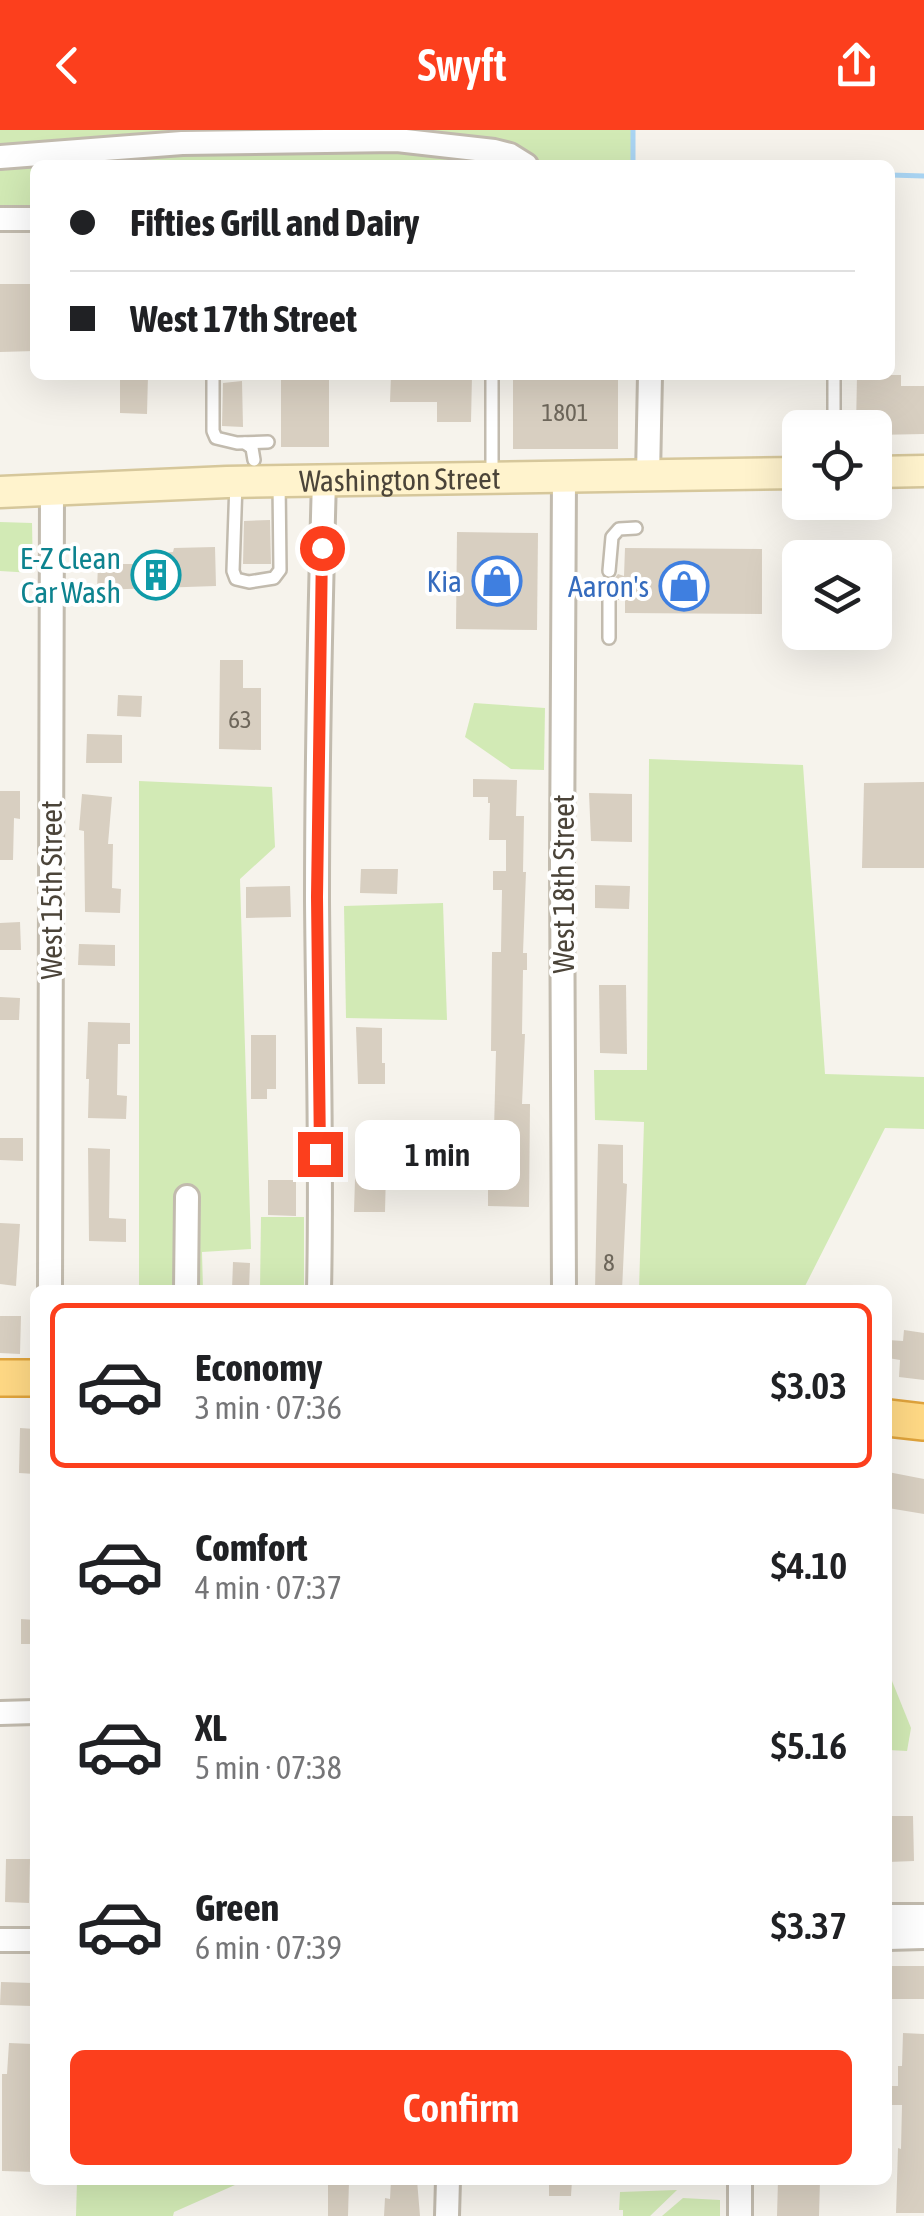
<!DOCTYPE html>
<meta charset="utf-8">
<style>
body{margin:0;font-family:"Asap Condensed",sans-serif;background:#f2f2f2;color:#202124;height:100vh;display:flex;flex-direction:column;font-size:38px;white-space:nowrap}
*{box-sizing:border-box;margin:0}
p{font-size:32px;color:#757577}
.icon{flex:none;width:55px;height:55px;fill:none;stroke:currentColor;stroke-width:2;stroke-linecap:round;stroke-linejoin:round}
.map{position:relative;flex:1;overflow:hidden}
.panel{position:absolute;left:30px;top:1155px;width:862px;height:900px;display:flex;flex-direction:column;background:#fff;border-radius:15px;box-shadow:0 10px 40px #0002}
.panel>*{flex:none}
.hud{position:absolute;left:30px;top:30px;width:865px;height:220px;border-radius:15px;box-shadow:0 10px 40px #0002;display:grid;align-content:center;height:220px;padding:0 40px;background:#fff}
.fabs{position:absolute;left:782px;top:280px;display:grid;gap:20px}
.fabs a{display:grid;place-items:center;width:110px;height:110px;border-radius:15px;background:#fff;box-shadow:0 10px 40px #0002;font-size:50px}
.end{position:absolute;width:45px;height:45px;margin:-22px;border:12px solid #fc3f1d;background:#fff;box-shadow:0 0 0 5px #fff}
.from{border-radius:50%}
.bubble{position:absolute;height:70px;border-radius:15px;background:#fff;box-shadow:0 10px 40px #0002;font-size:32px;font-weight:600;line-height:70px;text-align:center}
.hud b{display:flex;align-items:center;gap:35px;height:95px;font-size:38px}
.hud b+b{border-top:2px solid #e0e0e0}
.hud i{width:25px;height:25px;background:#202124}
ul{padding:18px 0 0;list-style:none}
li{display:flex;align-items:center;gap:30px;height:165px;margin:0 20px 15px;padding:0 20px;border:5px solid transparent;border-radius:15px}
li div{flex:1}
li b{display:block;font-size:38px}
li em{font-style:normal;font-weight:600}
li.selected{border-color:#fc3f1d}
li>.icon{width:90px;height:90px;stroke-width:1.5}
.action{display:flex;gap:20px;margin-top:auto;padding:20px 40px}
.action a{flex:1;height:115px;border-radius:15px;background:#fc3f1d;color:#fff;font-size:40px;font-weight:600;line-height:115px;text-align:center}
header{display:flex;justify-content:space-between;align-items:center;height:130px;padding:0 40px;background:#fc3f1d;color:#fff;font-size:45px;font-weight:600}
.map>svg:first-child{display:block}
</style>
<header><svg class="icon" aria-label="back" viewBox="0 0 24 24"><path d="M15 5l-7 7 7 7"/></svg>Swyft<svg class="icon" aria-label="share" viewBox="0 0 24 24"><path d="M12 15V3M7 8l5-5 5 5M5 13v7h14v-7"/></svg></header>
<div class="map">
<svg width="924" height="2086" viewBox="0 0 924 2086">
<rect width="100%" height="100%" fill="#f6f3ec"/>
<g fill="#d2eab5">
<polygon points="0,0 633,0 633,35 35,35 35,82 0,83"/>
<polygon points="0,392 32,393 33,443 0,441"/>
<polygon points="474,573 545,578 544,640 511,639 465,607"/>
<polygon points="649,629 803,635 825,944 924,947 924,999 885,998 803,1160 639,1160 644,992 595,990 594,940 647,940"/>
<polygon points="139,651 272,657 275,717 240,749 251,1119 202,1122 203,1160 139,1160"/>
<polygon points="443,773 447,890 346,888 344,776"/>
<polygon points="261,1087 304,1087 304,1160 260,1160"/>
<polygon points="888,1541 911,1598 907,1621 888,1620"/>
<polygon points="77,2050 244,2050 244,2051 174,2082 173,2086 76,2086"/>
<polygon points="677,2060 650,2086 623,2086 623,2080 619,2080 620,2062"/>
<polygon points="683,2068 720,2070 720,2086 662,2086"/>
</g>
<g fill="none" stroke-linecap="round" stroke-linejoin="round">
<g stroke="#a9d4f2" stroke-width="5">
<polyline points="633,0 633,35"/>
<polyline points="890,45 924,46"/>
</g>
</g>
<g fill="#d8cfc1">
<polygon points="0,154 35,154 35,221 0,222"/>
<polygon points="120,245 148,245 147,284 120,283"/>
<polygon points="281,245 300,245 300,248 329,248 329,317 281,317"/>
<polygon points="391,245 472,245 471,292 437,292 437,272 390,272"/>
<rect x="513" y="245" width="105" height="74"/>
<polygon points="857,245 901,245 901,256 924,256 924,304 875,305 875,298 856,298"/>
<polygon points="242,251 243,297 222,296 223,253"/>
<polygon points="270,390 271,434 243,434 244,391"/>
<polygon points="457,402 538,403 537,500 456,499"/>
<polygon points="215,417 216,456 97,460 98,434 161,434 161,423 173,422 174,418"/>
<polygon points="625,418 762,419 762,484 625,483 625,470 618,470 614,462 606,461 607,450 614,449 618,444 624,446"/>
<polygon points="220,530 243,530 243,558 261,558 261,620 219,619"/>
<polygon points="118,565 142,566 141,587 117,586"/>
<polygon points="87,604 122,605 122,633 86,633"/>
<polygon points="473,649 517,650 516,686 524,686 523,742 526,742 523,823 527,823 527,840 523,840 522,904 525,904 522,974 530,974 529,1077 488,1076 488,1055 497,1055 498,1000 494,1000 496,921 491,921 492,822 501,822 502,760 493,760 493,741 506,741 506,710 489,710 490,673 488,673 488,667 473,667"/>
<polygon points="924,652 924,738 862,738 864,653"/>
<polygon points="0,661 20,661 20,689 14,688 13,730 0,730"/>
<polygon points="589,663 632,664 632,712 591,711"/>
<polygon points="82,664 112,667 108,714 113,714 112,758 121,759 120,783 85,782 84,701 79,700"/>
<polygon points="361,739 398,739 397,764 360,763"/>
<polygon points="595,755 630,756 629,779 595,778"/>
<polygon points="290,756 291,787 246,788 246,757"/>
<polygon points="20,792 21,820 0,820 0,793"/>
<polygon points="79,814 115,815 115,836 78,835"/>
<polygon points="599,855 626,855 627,924 600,923"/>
<polygon points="0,867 20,868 19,890 0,890"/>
<polygon points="88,892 130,893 130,914 118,914 117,965 127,966 126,989 88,988 89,949 86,949"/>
<polygon points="356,897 382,898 382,933 385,933 385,954 358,954"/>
<polygon points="251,905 276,905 276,959 267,959 267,969 251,969"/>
<polygon points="0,1008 23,1008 23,1031 0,1030"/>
<polygon points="598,1014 623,1015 623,1053 627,1054 622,1160 595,1160"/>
<polygon points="356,1016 390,1016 389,1041 386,1041 385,1082 354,1082"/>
<polygon points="88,1018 110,1019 109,1088 126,1089 126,1112 89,1111"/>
<polygon points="268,1050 296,1050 296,1086 268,1085"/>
<polygon points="0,1093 20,1094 16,1156 0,1154"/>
<polygon points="233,1132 250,1133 249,1160 232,1160"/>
<polygon points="0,1186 21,1186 20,1224 0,1223"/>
<polygon points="904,1200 924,1203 924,1250 899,1247 900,1230 888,1228 888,1210 903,1211"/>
<polygon points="20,1298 35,1299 35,1344 19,1343"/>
<polygon points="888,1342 924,1349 924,1384 888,1378"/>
<polygon points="21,1489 35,1490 35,1514 21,1514"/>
<polygon points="888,1686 913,1686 914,1731 888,1732"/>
<polygon points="6,1729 30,1729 29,1773 5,1772"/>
<rect x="888" y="1836" width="36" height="33"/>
<polygon points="1,1852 33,1853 32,1876 0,1875"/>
<polygon points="903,1903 924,1904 924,2083 896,2083 898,2018 901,2019 902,1975 888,1975 888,1956 898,1956 898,1936 902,1936"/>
<polygon points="9,1913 33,1914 32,1994 35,1994 35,2042 2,2041 2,1944 7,1944"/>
<polygon points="391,2050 417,2050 420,2086 384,2086 385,2068 390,2069"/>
<polygon points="549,2050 572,2050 571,2066 549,2066"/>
<polygon points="778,2050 820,2050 819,2086 777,2086"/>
<polygon points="349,2051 348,2086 328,2086 328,2052"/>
</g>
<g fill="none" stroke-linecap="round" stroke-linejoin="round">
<g stroke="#c2bbae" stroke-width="16">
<g id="service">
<polyline points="213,245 213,301 216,308 237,313 268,312"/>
<polyline points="492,245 492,344"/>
<polyline points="834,298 834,245"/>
<polyline points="245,313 252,318 254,330"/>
<polyline points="236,352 233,441 236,449 249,452 274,448 280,440 279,351"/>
<polyline points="609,441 612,407 619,399 636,398"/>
<polyline points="609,470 609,508"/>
</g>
</g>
<g stroke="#c2bbae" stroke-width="28">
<g id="minor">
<polyline points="0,27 182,13 397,10 494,21 510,25 526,35"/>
<polyline points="0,89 35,89"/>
<polyline points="648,346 650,245"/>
<polyline points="564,347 562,734 564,1160"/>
<polyline points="50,1160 52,361"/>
<polyline points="186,1160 187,1067"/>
<path d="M319 1160C322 1030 318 900 317 770 317 630 320 490 324 350"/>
<polyline points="0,1583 35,1582"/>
<polyline points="888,1786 924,1786"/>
<polyline points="888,1808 924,1807"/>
<polyline points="0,1810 35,1810"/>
<polyline points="447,2086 448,2050"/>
<polyline points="740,2086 740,2050"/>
</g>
</g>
<g stroke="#d6c79b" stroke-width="35">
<g id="secondary">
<polyline points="875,342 924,341"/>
<path id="s1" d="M0 362 227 352 800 343"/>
</g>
</g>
<g stroke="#e0a43c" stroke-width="40">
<g id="trunk">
<polyline points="0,1248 35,1248"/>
<polyline points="888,1288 924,1292"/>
</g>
</g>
<use href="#service" stroke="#fff" stroke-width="11"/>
<use href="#minor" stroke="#fff" stroke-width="22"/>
<use href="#secondary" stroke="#fff3cd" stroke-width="30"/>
<use href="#trunk" stroke="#ffd985" stroke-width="35"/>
</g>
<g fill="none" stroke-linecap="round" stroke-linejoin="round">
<polyline stroke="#fc3f1d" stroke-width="12" points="320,1024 317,767 322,418"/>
</g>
<defs>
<g id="building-ring" transform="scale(2.5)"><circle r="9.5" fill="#fff" stroke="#0f9aa8" stroke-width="1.5"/><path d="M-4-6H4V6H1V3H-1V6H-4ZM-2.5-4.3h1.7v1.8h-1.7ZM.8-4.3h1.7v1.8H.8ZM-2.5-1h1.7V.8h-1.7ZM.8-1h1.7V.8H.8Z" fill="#0f9aa8"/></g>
<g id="shop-ring" transform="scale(2.5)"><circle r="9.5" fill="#fff" stroke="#3f7fe0" stroke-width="1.5"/><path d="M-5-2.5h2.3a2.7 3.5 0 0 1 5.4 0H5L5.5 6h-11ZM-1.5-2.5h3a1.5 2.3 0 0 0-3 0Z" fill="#3f7fe0"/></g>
</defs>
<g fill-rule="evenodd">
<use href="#building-ring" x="156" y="445"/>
<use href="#shop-ring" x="497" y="451"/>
<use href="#shop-ring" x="684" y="456"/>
</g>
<g text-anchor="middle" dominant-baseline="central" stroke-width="8" stroke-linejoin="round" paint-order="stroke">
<g font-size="25" fill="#6e675b">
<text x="565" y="282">1801</text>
<text x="240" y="589">63</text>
<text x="609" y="1132">8</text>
</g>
<g font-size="30" fill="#4b4439" stroke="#fff">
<text stroke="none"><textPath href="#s1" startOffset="400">Washington Street</textPath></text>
<text transform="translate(563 754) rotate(-90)">West 18th Street</text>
<text transform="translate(51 760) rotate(-90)">West 15th Street</text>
</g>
<g font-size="30" fill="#0d838f" stroke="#fff" text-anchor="end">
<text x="121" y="428">E-Z Clean<tspan x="121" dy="34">Car Wash</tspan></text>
</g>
<g font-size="30" fill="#366cbe" stroke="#fff" text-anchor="end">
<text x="462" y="451">Kia</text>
<text x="649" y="456">Aaron's</text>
</g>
</g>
</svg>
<div class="fabs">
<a><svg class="icon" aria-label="locate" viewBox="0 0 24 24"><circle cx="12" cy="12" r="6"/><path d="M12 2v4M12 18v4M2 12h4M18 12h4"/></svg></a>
<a><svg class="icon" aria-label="layers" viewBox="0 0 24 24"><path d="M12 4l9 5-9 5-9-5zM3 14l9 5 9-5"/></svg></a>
</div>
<i class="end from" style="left:322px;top:418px"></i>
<i class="end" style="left:320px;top:1024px"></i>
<div class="bubble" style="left:355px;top:990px;width:165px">1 min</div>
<div class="hud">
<b><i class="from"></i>Fifties Grill and Dairy</b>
<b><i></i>West 17th Street</b>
</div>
<section class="panel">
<ul>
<li class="selected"><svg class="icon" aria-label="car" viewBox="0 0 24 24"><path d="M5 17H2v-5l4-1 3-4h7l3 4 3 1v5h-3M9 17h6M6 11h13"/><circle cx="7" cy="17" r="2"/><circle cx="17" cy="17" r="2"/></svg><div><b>Economy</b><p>3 min · 07:36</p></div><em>$3.03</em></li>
<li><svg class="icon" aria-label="car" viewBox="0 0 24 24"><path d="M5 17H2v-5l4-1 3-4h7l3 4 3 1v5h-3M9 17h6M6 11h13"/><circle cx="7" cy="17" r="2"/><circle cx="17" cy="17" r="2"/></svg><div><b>Comfort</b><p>4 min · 07:37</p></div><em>$4.10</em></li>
<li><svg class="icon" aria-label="car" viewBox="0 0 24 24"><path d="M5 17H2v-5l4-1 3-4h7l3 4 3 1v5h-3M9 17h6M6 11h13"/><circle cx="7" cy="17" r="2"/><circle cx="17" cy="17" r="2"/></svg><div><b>XL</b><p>5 min · 07:38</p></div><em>$5.16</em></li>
<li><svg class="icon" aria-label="car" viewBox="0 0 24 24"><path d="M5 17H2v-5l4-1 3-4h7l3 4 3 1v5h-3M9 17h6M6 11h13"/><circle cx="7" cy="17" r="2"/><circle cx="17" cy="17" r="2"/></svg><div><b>Green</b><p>6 min · 07:39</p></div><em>$3.37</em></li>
</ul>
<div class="action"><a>Confirm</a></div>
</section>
</div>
